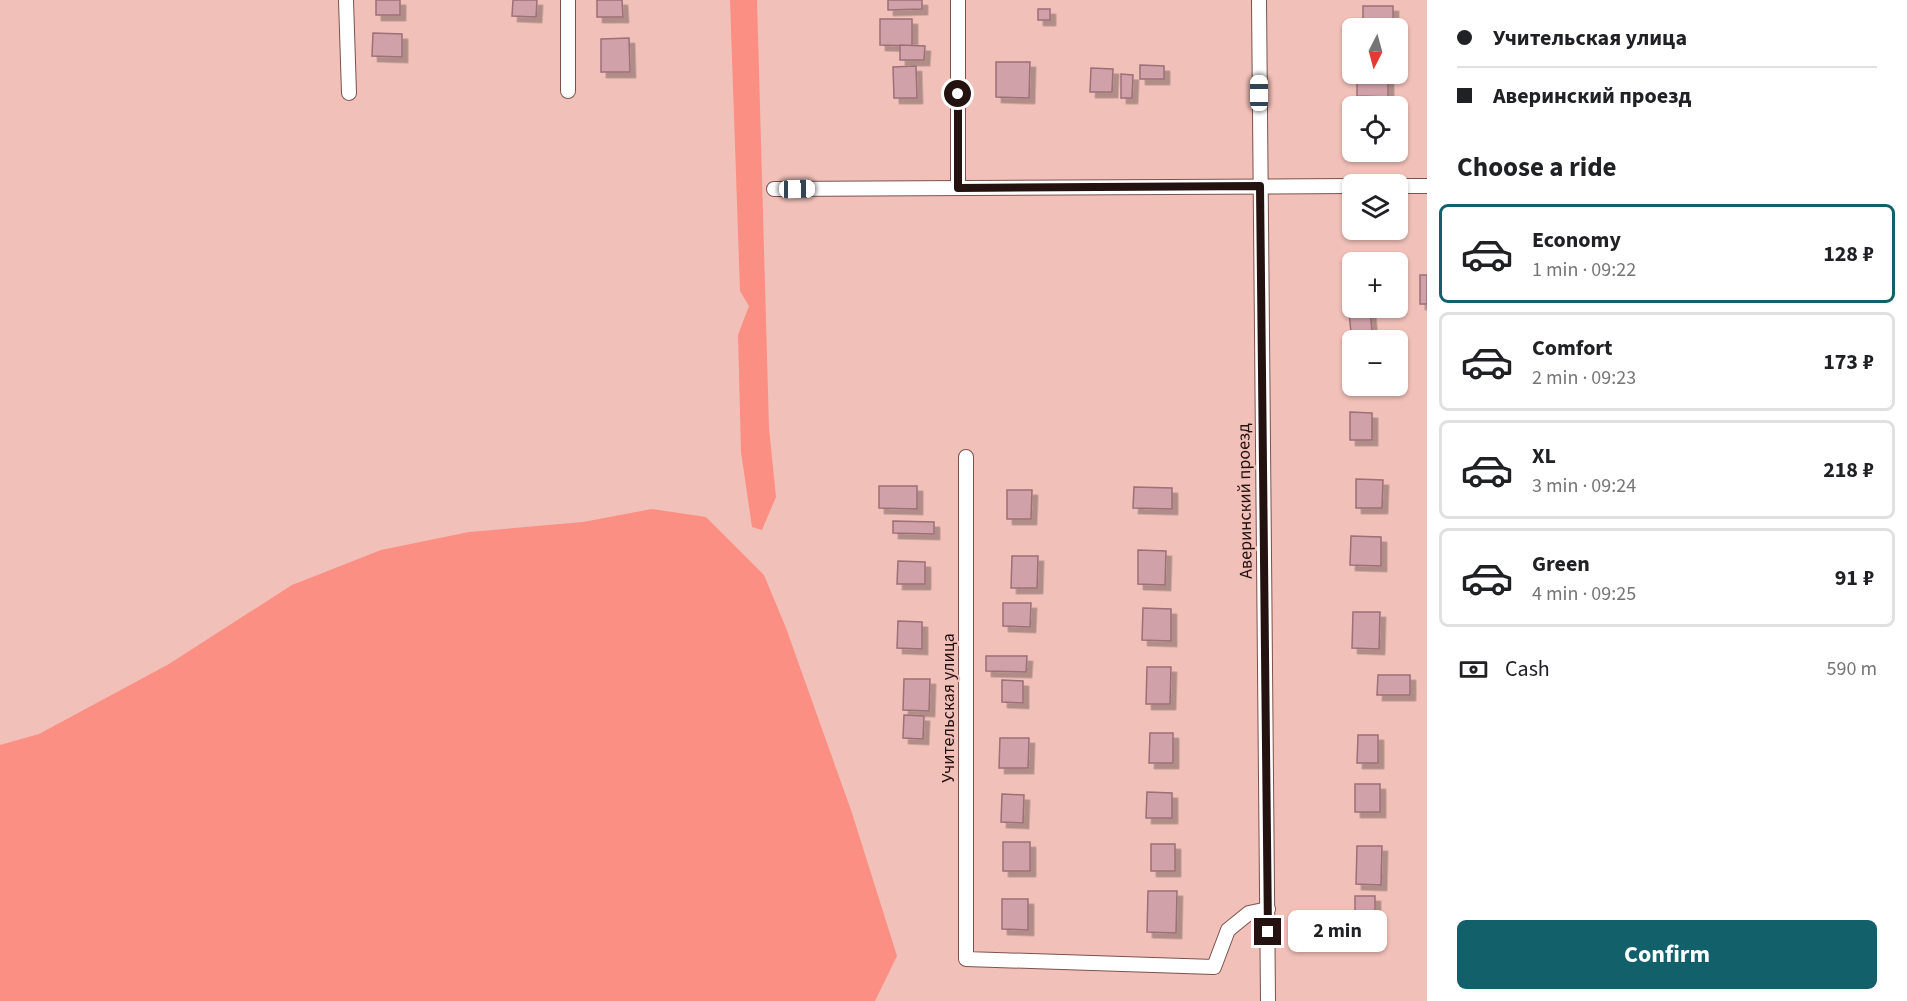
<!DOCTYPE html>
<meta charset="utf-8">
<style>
body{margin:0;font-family:"Source Sans 3",sans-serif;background:#f2f2f2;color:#202124;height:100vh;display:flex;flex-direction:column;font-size:22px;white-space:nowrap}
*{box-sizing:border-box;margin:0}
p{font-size:20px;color:#757577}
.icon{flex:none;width:33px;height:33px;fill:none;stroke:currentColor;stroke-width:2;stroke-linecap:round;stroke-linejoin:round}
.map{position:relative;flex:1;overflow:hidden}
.panel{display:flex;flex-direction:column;background:#fff;width:480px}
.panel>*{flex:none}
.guide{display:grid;align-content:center;height:132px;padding:0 30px;background:#fff}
.needle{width:39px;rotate:186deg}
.tools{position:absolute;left:1342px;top:18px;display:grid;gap:12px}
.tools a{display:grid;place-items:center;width:66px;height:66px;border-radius:9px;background:#fff;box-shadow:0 2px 4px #0004;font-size:30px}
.end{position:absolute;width:27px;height:27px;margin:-14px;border:8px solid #231210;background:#fff;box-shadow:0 0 0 3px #fff}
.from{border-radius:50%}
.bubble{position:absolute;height:42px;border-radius:9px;background:#fff;box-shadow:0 2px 4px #0004;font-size:20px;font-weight:700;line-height:42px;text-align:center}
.car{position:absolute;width:18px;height:36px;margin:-18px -9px;border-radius:8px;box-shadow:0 0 4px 2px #0007;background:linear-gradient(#fff 24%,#345 0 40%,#fff 0 76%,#345 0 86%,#fff 0)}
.guide b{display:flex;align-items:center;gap:21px;height:57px;font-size:22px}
.guide b+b{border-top:2px solid #e0e0e0}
.guide i{width:15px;height:15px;background:#202124}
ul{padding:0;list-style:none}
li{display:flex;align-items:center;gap:18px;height:99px;margin:0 12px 9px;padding:0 18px;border:3px solid #e0e0e0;border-radius:9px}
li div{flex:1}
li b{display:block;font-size:22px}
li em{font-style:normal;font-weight:700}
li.current{border-color:#11606a}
li>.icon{width:54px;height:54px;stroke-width:1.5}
h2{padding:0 30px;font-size:27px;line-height:72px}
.pay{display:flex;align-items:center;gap:15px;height:66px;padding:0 30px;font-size:22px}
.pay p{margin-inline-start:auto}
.action{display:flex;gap:12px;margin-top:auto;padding:12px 30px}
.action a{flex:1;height:69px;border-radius:9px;background:#11606a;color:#fff;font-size:24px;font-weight:700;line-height:69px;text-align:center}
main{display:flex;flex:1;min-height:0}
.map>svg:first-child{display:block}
</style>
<main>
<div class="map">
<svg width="1427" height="1001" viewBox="0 0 1427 1001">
<defs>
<filter id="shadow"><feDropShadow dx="5.5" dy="5.5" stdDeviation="0" flood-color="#0004"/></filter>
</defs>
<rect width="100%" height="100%" fill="#f1c0b9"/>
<g fill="#fb8f83">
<polygon points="730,0 757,0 769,428 776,497 762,530 752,527 741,452 738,335 749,306 740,291"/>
<polygon points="652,509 706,517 764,575 786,628 852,813 897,956 875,1001 0,1001 0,745 39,734 169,664 292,585 381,550 469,532 583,522"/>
</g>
<g fill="#d1a1a9" stroke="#9c6f77" stroke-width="1.5" filter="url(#shadow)">
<rect x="376" y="0" width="24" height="15"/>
<polygon points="513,0 537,0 536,17 512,16"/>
<polygon points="597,0 622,0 623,17 597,17"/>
<polygon points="888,0 922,0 922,9 888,10"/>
<rect x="1363" y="6" width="30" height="22"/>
<rect x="1038" y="9" width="12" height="11"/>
<polygon points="880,19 912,19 912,46 880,45"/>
<polygon points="373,33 402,34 402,57 372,56"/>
<polygon points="629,38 630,72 601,72 601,39"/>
<polygon points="900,45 925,46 924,60 900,60"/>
<polygon points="996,62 1030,62 1029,98 996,97"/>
<polygon points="1140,65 1164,66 1164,79 1140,79"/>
<polygon points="916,66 917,98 894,98 893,67"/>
<polygon points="1091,68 1113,69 1112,92 1090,92"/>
<polygon points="1121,74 1133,75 1132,98 1121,98"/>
<polygon points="1367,74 1388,74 1388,97 1357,96 1357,77 1367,77"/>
<rect x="1420" y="275" width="7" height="29"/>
<polygon points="1370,310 1372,331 1351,333 1349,312"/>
<polygon points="1353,361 1353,385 1352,385 1350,362"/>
<polygon points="1350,412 1372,413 1372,440 1350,440"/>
<polygon points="1356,479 1383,480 1382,508 1356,508"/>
<polygon points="879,486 917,486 917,509 879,508"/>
<polygon points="1134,487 1172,488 1172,509 1133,508"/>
<polygon points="1007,490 1032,490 1031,519 1007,519"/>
<polygon points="893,521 934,522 934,534 893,533"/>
<polygon points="1351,536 1381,537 1381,566 1350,565"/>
<polygon points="1138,550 1166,551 1165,585 1138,584"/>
<polygon points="1012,556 1038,556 1037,588 1011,588"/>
<polygon points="898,561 925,562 925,584 897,584"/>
<polygon points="1003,603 1031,603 1030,627 1003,626"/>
<polygon points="1143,608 1171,609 1171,641 1142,640"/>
<polygon points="1353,612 1380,612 1379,649 1352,648"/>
<polygon points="898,621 922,622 922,649 897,648"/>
<polygon points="986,656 1027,656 1026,672 986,671"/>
<polygon points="1147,667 1171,667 1170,704 1146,704"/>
<polygon points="1378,675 1410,675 1410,695 1377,695"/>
<polygon points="904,679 930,679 929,711 903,710"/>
<polygon points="1002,680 1023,681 1023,703 1002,702"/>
<polygon points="904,715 924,716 923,739 903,738"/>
<polygon points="1150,733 1173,733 1173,763 1149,763"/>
<polygon points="1358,735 1378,735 1378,763 1357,763"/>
<polygon points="1000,738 1029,738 1028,768 999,768"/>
<rect x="1355" y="784" width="25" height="28"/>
<polygon points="1147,792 1172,793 1172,818 1146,818"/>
<polygon points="1002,794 1024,795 1023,823 1001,822"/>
<rect x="1003" y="842" width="27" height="29"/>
<rect x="1151" y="844" width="24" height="27"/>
<polygon points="1357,846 1382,846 1381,885 1356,884"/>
<polygon points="1148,891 1177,891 1176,933 1147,932"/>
<rect x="1355" y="896" width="20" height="21"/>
<polygon points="1002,899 1028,899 1028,930 1002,929"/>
</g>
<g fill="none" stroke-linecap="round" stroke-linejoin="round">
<g stroke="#7c524d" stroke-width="16">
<g id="minor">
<polyline points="346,0 349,93"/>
<polyline points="568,0 568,91"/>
<polyline points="958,0 958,188"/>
<polyline points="1259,0 1268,1001"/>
<polyline points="1398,186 1427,186"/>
<polyline points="774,189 1353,186"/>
<polyline points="966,457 966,959 1214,967 1228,930 1249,913 1268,909"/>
</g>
</g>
<use href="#minor" stroke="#fff" stroke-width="14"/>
</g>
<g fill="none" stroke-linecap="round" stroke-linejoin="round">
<polyline stroke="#231210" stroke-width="8" points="958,94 958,188 1260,186 1268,932"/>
</g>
<g text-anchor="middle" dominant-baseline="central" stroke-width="4.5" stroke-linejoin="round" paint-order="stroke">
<g font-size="18" fill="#231210" stroke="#f1c0b9">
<text transform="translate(1245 501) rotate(-91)">Аверинский проезд</text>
<text transform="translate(948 708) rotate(-90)">Учительская улица</text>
</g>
</g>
</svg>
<div class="tools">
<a><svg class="needle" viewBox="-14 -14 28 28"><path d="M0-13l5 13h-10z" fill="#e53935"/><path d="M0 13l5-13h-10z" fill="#757577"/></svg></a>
<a><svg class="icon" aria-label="locate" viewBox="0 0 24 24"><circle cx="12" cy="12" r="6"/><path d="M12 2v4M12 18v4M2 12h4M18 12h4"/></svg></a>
<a><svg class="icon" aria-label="layers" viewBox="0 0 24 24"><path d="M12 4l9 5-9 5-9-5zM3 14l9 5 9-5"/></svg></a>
<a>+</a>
<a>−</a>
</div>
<i class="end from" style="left:958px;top:94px"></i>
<i class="end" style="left:1268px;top:932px"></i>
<div class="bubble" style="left:1288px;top:910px;width:99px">2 min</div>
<i class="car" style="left:1259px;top:93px;rotate:0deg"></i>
<i class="car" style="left:797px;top:189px;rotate:89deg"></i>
</div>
<section class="panel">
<div class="guide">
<b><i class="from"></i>Учительская улица</b>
<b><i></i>Аверинский проезд</b>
</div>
<h2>Choose a ride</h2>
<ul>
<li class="current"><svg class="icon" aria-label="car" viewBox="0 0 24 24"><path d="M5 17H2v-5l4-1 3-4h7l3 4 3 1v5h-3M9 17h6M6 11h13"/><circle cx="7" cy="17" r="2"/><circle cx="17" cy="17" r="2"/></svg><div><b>Economy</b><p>1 min · 09:22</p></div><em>128 ₽</em></li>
<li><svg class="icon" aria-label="car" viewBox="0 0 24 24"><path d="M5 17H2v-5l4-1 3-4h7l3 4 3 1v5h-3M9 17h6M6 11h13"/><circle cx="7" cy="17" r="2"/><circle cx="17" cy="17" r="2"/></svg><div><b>Comfort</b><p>2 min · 09:23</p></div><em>173 ₽</em></li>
<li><svg class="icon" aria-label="car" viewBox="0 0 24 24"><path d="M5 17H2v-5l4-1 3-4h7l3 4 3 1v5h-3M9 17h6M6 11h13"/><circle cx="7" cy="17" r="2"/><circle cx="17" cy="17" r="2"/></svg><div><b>XL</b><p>3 min · 09:24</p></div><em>218 ₽</em></li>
<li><svg class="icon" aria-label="car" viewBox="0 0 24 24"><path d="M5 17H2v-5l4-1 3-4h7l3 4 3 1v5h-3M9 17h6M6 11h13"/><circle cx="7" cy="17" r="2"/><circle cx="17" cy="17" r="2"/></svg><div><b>Green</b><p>4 min · 09:25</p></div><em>91 ₽</em></li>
</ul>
<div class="pay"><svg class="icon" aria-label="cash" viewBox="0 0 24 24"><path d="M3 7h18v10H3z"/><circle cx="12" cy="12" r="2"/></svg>Cash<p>590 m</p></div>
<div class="action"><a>Confirm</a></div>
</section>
</main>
